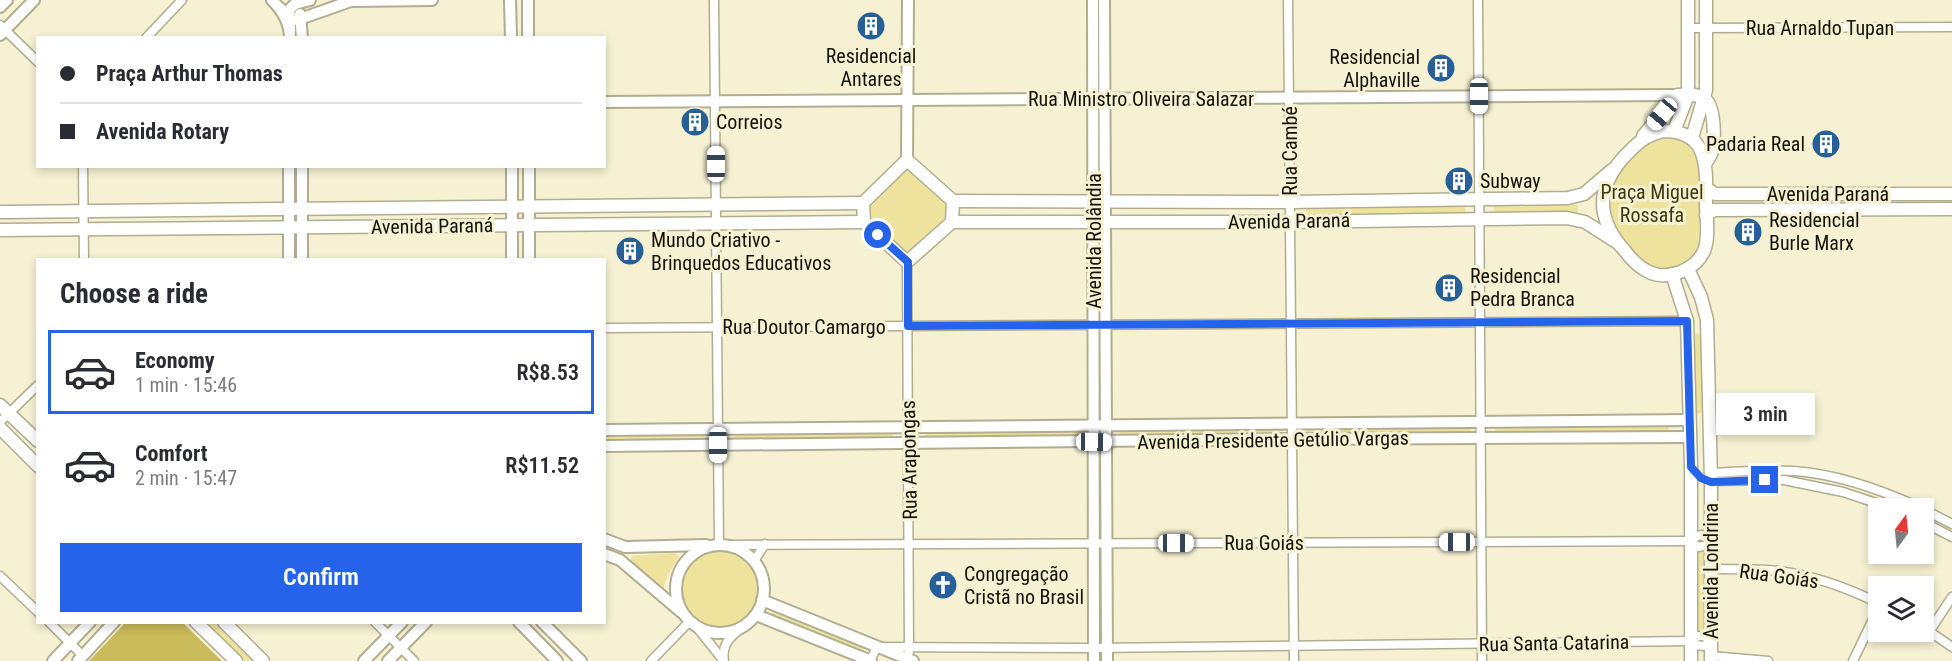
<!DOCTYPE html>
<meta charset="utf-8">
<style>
body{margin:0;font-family:"Roboto Condensed",sans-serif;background:#f2f2f3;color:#2b2b33;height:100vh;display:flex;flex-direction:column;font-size:22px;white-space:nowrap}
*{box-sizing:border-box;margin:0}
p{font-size:20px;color:#7c7c81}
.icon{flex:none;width:33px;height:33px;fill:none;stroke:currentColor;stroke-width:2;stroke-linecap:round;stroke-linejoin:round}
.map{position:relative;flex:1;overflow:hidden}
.sheet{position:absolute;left:36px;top:258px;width:570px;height:366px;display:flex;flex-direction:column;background:#fff;border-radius:0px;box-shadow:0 3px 9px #0003}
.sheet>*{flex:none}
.banner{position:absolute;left:36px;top:36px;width:570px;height:132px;border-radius:0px;box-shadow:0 3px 9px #0003;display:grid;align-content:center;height:132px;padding:0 24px;background:#fff}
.needle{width:39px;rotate:15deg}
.tools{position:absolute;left:1868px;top:498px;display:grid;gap:12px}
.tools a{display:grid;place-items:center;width:66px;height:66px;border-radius:0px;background:#fff;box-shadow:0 3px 9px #0003;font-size:30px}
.end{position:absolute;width:27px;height:27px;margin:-14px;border:8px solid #2563eb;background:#fff;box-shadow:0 0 0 3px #fff}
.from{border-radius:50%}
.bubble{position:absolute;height:42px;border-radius:0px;background:#fff;box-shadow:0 3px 9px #0003;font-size:20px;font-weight:600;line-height:42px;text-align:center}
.car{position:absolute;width:18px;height:36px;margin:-18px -9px;border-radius:8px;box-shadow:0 0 4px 2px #0007;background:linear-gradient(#fff 24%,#345 0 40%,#fff 0 76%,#345 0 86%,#fff 0)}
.banner b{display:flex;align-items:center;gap:21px;height:57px;font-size:22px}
.banner b+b{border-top:2px solid #e1e1e2}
.banner i{width:15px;height:15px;background:#2b2b33}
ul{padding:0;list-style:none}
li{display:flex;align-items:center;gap:18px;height:84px;margin:0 12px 9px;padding:0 12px;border:3px solid transparent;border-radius:0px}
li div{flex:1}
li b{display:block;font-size:22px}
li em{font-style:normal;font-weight:600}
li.active{border-color:#2563eb}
li>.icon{width:54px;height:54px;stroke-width:1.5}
h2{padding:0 24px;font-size:27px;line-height:72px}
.button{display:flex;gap:12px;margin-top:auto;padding:12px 24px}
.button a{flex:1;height:69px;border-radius:0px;background:#2563eb;color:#fff;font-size:24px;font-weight:600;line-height:69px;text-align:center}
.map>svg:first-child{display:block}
</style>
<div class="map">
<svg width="1952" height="661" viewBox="0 0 1952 661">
<rect width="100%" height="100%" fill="#f5f1d2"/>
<g fill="#ede39d">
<polygon points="1658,136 1674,137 1687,144 1696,157 1699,164 1700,207 1698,245 1689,262 1675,269 1653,269 1633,255 1607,217 1607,190 1625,161"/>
<polygon points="907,160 953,201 952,222 907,262 864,222 863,203"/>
<polygon points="1465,205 1465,214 1306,216 1306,206"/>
<rect x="1494" y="205" width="84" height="9"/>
<polygon points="1695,333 1702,335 1704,411 1698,414 1695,411 1693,335"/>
<polygon points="1667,425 1669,427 1667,432 1499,434 1495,431 1495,427"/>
<polygon points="1470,426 1472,428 1470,434 1309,434 1306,431 1306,429"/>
<polygon points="1121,428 1278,428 1281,433 1279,436 1121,436 1119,434"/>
<polygon points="1082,429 1084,432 1082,437 929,438 926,436 926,432"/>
<polygon points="892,432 893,437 891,440 734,440 733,436 737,433"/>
<polygon points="702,434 706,439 704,441 605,441 604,435"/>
<circle cx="720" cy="589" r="41"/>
<polygon points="1698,552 1703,552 1705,556 1705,629 1703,633 1699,633 1696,628 1697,555"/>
<polygon points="676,553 679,557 668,574 663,590 629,561 633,556"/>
<polygon points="774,610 864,644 864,650 862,652 774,616 772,613"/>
<polygon points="204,623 216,623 255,661 243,661"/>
</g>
<polygon fill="#c9ba5a" points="126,622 183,623 222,661 89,661"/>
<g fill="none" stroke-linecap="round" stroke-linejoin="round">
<g stroke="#b1ad90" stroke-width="11">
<g id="minor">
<polyline points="714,0 719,545"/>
<polyline points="1288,0 1294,661"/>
<polyline points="1478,0 1482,661"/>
<polyline points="0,25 38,62"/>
<polyline points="1689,28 1952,27"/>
<polyline points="146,38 182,0"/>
<polyline points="83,166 84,260"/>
<polyline points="907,262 909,652"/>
<polyline points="604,328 1687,321"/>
<polyline points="0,422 38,385"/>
<path d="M1711 473C1738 472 1767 469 1794 471 1837 474 1882 490 1921 508"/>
<polyline points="1711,481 1784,480 1843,492 1891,508"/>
<polyline points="1923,509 1952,524"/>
<polyline points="1923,522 1952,537"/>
<polygon points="1702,535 1711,541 1708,545 1698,547 1691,541 1697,536"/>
<polyline points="727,545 1691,541"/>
<polyline points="754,561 765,544"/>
<path d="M1711 569C1730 569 1749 569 1767 570 1805 573 1844 586 1878 603"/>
<polyline points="0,576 38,612"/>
<polyline points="49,622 83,656"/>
<polyline points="375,622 414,661"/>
<polyline points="695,625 723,660"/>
<polyline points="1923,627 1952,647"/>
<polyline points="1929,632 1952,597"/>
<polygon points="1698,636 1704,636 1711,641 1704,646 1695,645 1691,641"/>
<polyline points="1711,656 1768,661"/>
<polyline points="651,661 690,621"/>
<path d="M724 661C721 642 733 635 746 624"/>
<polyline points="870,661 877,647 1094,648 1691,641"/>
<polyline points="1853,661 1878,609"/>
</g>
</g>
<g stroke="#b1ad90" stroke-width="14">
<g id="tertiary">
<path d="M272 0C282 10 290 23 290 38"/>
<polyline points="510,0 511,38"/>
<polyline points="528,0 528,38"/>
<polyline points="1093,0 1094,661"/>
<polyline points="1104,0 1107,661"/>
<polyline points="0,7 7,0"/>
<polyline points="280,8 288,16 297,20 351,1 432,0"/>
<polyline points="300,14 302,38"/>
<polyline points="290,30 289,10 295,4 310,0"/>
<polyline points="0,35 34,0"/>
<polyline points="604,102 1677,95"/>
<polyline points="907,160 908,0"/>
<polyline points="289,166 289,260"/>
<polyline points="302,166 302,260"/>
<polyline points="529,166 529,260"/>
<polyline points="512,260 512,166"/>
<polyline points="604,430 1690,420"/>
<polyline points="604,446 1291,439 1690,437"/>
<polyline points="604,539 625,547 706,545"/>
<circle cx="720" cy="589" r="44"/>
<polyline points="604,554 620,560 681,612"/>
<polyline points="762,600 913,661"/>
<polyline points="756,615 871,661"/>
<polyline points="519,622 557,661"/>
<polyline points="542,622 581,661"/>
<polyline points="53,661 90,622"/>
<polyline points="78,661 114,622"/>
<polyline points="364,661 402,622"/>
<polyline points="388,661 426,622"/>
</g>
</g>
<g stroke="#b1ad90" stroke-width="15">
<g id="secondary">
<path d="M1664 131C1711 131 1706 171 1706 206 1707 220 1709 239 1704 251 1695 270 1668 281 1649 272 1640 268 1631 259 1625 251 1597 220 1595 190 1623 158 1636 144 1645 135 1664 131Z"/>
<polyline points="1674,131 1688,95 1688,0"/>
<path d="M1643 136 1677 95C1686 95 1697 93 1705 99 1715 107 1715 139 1712 151 1711 156 1708 159 1705 164"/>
<polyline points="1692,138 1706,90 1706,0"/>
<polygon points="907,160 953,201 952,222 907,262 864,222 863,203"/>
<polyline points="1706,188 1715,194 1952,194"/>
<polyline points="953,201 1290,202 1568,198 1584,194 1612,170"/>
<path d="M0 212C288 210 576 207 863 203"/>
<polyline points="1706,215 1714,210 1952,209"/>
<polyline points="952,222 1291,222 1567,218 1585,222 1618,243"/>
<polyline points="0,230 864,222"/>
<polyline points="1688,269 1701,297 1707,320 1711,481 1711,661"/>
<polyline points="1672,274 1687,321 1691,467 1691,661"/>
<polyline points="0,405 38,441"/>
<polyline points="0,428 38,466"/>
<polyline points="196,622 236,661"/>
<polyline points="224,622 263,661"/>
</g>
</g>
<use href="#minor" stroke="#fff" stroke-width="8"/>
<use href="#tertiary" stroke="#fff" stroke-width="10"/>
<use href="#secondary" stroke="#fff" stroke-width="12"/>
</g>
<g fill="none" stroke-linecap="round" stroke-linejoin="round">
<polyline stroke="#2563eb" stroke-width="8" points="878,235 908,262 908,326 1687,321 1691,467 1701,478 1711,482 1765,480"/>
</g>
<defs>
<g id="building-disc" transform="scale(1.5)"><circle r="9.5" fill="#276098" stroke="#f5f1d2"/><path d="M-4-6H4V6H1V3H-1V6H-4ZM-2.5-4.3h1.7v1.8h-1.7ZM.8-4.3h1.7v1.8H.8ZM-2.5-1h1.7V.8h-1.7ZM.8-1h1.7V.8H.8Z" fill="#fff"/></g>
<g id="church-disc" transform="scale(1.5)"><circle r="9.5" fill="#276098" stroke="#f5f1d2"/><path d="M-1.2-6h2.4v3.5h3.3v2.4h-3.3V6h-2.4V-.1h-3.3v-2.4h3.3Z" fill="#fff"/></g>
</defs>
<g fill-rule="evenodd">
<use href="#building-disc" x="871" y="26"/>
<use href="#building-disc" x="1441" y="68"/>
<use href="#building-disc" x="695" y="122"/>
<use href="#building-disc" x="1826" y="144"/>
<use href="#building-disc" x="1459" y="181"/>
<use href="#building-disc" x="1748" y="232"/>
<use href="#building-disc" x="630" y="251"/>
<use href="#building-disc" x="1449" y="288"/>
<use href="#church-disc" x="943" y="585"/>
</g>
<g text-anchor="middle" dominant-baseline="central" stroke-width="6" stroke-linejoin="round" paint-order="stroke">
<g font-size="20" fill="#141208" stroke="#f5f1d2">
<text x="1820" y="28">Rua Arnaldo Tupan</text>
<text x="1141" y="99">Rua Ministro Oliveira Salazar</text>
<text transform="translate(1290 151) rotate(-90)">Rua Cambé</text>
<text x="1828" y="194">Avenida Paraná</text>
<text transform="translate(1289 221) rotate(-1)">Avenida Paraná</text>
<text transform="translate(432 226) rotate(-1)">Avenida Paraná</text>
<text transform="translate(1094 241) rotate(-90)">Avenida Rolândia</text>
<text x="804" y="327">Rua Doutor Camargo</text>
<text transform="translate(1273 440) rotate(-1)">Avenida Presidente Getúlio Vargas</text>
<text transform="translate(909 460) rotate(-91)">Rua Arapongas</text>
<text x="1264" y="543">Rua Goiás</text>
<text transform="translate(1711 571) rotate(-90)">Avenida Londrina</text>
<text transform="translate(1779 576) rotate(8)">Rua Goiás</text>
<text transform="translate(1554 643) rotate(-1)">Rua Santa Catarina</text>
</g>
<g font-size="20" fill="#141208" stroke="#f5f1d2" text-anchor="start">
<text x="871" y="56" text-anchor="middle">Residencial<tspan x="871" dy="23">Antares</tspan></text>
<text x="1420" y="57" text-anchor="end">Residencial<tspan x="1420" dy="23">Alphaville</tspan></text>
<text x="716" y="122">Correios</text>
<text x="1805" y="144" text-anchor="end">Padaria Real</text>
<text x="1480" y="181">Subway</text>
<text x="1769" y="220">Residencial<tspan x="1769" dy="23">Burle Marx</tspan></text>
<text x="651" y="240">Mundo Criativo -<tspan x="651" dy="23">Brinquedos Educativos</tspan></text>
<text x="1470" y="276">Residencial<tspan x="1470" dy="23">Pedra Branca</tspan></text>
<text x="964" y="574">Congregação<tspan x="964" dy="23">Cristã no Brasil</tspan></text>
</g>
<g font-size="20" fill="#3e380f" stroke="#f5f1d2">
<text x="1652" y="192">Praça Miguel<tspan x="1652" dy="23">Rossafa</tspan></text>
</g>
</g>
</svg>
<div class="tools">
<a><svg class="needle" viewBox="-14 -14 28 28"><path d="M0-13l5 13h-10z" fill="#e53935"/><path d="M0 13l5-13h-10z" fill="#7c7c81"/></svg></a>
<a><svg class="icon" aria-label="layers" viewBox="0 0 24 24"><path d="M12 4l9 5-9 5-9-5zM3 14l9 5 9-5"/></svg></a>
</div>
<i class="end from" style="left:878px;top:235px"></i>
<i class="end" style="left:1765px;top:480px"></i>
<div class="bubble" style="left:1716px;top:393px;width:99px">3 min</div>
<i class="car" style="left:1479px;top:96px;rotate:180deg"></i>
<i class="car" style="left:1662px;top:114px;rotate:220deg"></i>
<i class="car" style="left:716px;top:164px;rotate:0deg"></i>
<i class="car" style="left:1094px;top:442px;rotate:91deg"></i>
<i class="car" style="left:718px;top:445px;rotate:180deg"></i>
<i class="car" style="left:1457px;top:542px;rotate:270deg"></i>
<i class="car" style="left:1176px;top:543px;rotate:90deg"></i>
<div class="banner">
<b><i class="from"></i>Praça Arthur Thomas</b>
<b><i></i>Avenida Rotary</b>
</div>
<section class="sheet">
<h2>Choose a ride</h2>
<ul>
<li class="active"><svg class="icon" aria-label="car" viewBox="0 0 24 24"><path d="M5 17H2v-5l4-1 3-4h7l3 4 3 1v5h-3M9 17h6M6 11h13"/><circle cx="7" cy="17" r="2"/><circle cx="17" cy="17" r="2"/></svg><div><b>Economy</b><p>1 min · 15:46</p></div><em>R$8.53</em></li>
<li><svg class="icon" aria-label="car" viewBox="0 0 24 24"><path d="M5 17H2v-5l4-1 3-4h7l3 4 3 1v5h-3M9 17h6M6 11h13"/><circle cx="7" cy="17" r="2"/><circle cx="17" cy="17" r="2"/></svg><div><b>Comfort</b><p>2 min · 15:47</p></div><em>R$11.52</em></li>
</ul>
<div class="button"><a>Confirm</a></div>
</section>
</div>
